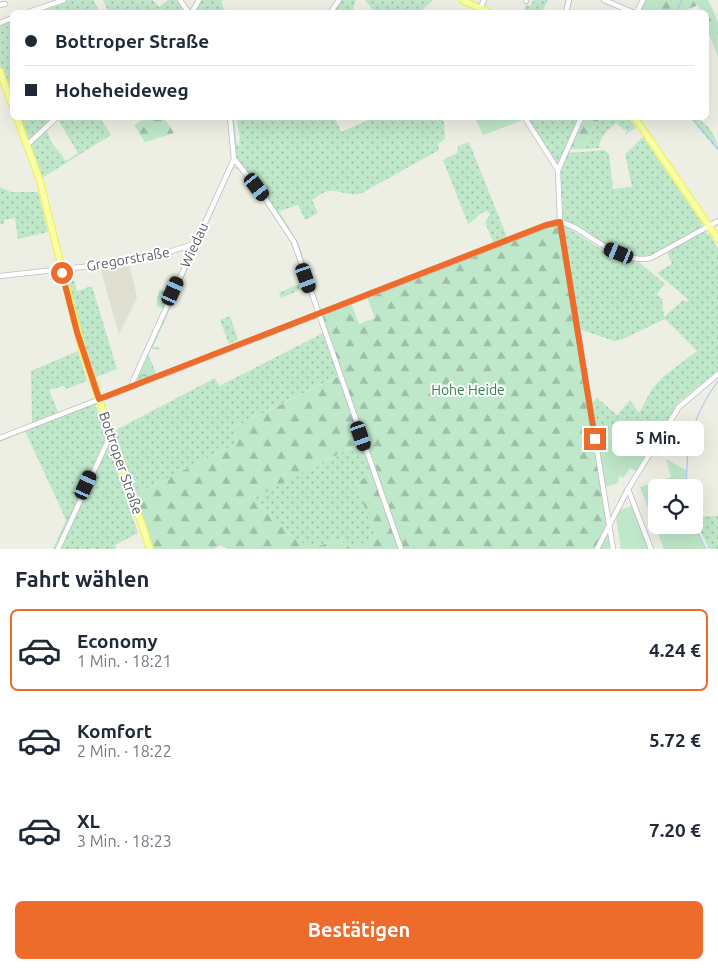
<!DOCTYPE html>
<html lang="de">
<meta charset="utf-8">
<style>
body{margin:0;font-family:Ubuntu,sans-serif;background:#f2f2f3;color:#1f2937;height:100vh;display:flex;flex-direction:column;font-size:19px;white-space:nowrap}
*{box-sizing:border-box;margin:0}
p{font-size:16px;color:#747a83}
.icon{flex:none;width:28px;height:28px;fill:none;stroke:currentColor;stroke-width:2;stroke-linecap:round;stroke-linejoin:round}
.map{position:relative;height:549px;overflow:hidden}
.sheet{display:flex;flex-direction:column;background:#fff;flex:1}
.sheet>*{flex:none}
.guide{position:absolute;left:10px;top:10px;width:699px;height:110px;border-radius:8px;box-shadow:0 5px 20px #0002;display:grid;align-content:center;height:110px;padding:0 15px;background:#fff}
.tools{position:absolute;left:648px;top:479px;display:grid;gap:10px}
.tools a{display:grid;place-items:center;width:55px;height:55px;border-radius:8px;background:#fff;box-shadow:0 5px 20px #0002;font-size:25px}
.end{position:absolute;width:22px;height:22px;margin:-11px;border:6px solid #ed6b2b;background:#fff;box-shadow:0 0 0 2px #fff}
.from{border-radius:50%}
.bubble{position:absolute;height:35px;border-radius:8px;background:#fff;box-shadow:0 5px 20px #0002;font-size:16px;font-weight:600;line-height:35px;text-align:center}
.car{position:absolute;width:15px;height:30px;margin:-15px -8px;border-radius:6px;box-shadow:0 0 4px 1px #0007;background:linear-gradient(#222 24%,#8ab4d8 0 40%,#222 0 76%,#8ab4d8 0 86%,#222 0)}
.guide b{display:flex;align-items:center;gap:18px;height:48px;font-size:19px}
.guide b+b{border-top:1px solid #e0e1e3}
.guide i{width:12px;height:12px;background:#1f2937}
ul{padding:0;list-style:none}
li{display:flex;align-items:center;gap:15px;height:82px;margin:0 10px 8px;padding:0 5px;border:2px solid transparent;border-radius:8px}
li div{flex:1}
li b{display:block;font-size:19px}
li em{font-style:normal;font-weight:600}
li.active{border-color:#ed6b2b}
li>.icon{width:45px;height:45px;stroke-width:1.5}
h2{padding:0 15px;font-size:22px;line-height:60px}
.button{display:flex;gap:10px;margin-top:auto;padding:10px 15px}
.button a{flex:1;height:58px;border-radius:8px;background:#ed6b2b;color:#fff;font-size:20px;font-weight:600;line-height:58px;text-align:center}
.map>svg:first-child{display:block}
</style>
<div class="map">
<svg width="718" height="549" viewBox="0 0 718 549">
<defs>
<pattern id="grass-dots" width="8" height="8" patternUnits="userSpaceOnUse" patternTransform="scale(1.25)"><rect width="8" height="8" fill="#bfe7c9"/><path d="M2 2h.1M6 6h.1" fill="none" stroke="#9ebea7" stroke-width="1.8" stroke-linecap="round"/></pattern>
<pattern id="forest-firs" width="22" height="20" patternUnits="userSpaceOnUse" patternTransform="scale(1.25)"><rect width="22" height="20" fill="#bfe7c9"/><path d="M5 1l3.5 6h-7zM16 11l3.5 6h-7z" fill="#9ebea7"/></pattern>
<pattern id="park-crowns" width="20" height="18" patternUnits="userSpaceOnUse" patternTransform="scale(1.25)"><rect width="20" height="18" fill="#bfe7c9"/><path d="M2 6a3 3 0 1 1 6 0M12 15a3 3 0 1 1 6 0" fill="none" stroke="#9ebea7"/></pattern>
</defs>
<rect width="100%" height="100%" fill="#eeefe4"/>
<polygon fill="#dfdfd2" points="129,264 137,297 119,335 100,267"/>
<g fill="url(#grass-dots)">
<polygon points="68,0 94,0 99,12 33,12"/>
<polygon points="103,0 153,0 159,7 168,0 176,0 185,12 108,12"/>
<polygon points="201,0 223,0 221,2 226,12 195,12"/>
<polygon points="341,0 356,0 352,12 333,12"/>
<polygon points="365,0 433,0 420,12 374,12"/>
<polygon points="533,0 548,0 542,12 523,12 526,4 531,6"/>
<polygon points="12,20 12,99 0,65 0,25"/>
<polygon points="19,118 54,118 28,140"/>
<polygon points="57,118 71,118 75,121 81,118 100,118 111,135 42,178 30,145 46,129 52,143 66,161 78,153"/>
<path d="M231 118H234L236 141 239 147 240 136 236 118H335L341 132 368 120 369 118H441L444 122 445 139 438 144 439 150 362 193C350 197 341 190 330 191 324 191 317 197 312 200L318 213 305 220 298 205 279 211 294 236 236 156Z"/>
<polygon points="526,118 579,118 559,163 557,164"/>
<path d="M600 118H629L636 128 625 135 627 129 624 130 616 123C608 131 600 135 599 148L582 149Z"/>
<path d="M690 118C705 117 718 137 718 151Z"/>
<path d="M643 137 702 223 701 227 651 255C622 262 587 235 563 219L561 171 568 153 604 150 609 154 613 189 632 187 625 154Z"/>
<path d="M469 142 507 237 493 242 485 222 490 214 487 211C478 213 476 220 468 224L443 160 457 153 458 146Z"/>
<polygon points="234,167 241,168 289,234 312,298 307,287 281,298 279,293 305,281 290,240 248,178 240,169 233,168 153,347 161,348 157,350 150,348 231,168"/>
<polygon points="0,187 11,192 38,192 48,232 18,239 15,218 4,220 4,223 0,225"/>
<polygon points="565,226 603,250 639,262 665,284 657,294 662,299 664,317 683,300 686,302 689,300 657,273 672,264 667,252 704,231 711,236 718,249 718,370 678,403 649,451 624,438 618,431 596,434 590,406 597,398 617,415 630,400 639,413 652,389 664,376 697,351 665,319 621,340 614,341 579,329 563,227"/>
<polygon points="297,239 320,308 323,309 478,250 322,310 318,308 295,241"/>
<polygon points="72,270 77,291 92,286 117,369 94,378 65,272"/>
<polygon points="159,290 168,291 169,294 163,309 156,306"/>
<polygon points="230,316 238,340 229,344 220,320"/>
<polygon points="323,333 338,376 233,428 238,443 136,494 114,431 215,378 219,386 227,382"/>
<polygon points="78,351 87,381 66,389 64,386 49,390 58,412 32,423 31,371"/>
<polygon points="95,403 106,437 56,549 53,549 66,520 26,433 24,432 0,442 0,439"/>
<path d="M362 442 373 474 356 483 376 536 352 549H346L341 538C331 542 321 547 310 546 297 545 264 509 252 499Z"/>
<polygon points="107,445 109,447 138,533 115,545 116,549 61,549"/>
<polygon points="718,516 718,549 709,549 694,517"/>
</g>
<g fill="url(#forest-firs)">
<polygon points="645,0 708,0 718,21 718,57 706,26 706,12 701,12 698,5 681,12 639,12"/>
<polygon points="146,118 164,118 174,133 145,142 134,125"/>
<polygon points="584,118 600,118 582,149 569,149"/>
<path d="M559 223 613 549H352L375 536 356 483 373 473 361 442 253 499C264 509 297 546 311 546 321 547 331 542 341 538L346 549H228L220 545 214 549H154L136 494 238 443 233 428 341 375 322 314 351 303 359 324 375 318 367 297Z"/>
</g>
<polygon fill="url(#park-crowns)" points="148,353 156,374 139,381 136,379"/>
<g fill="#bfe7c9">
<polygon points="475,118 519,118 521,121 483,135"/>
<polygon points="618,431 624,438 649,451 636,471 630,468 623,478 619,476 618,483 605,487 596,434"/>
<polygon points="666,459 686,470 686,487 656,488 656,525 694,524 705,549 664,549 640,487 671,477"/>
<polygon points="632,506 649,549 621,549 616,518 620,510"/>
</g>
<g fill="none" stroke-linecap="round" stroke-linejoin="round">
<g stroke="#a3c0ff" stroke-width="1">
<polyline points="546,0 547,1"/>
<polyline points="572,11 577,12"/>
<polyline points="676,12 682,0"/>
<polyline points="692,118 718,149"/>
<path d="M687 488C685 444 693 416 718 381"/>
<polyline points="694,525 706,549"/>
</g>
<g stroke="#bbbcc3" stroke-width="6">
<g id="minor">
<polyline points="180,0 188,12"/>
<polyline points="526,0 526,1"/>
<polyline points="604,0 632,12"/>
<polyline points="0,5 5,4"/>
<polyline points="480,9 484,0"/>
<polyline points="29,12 64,0"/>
<polyline points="192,12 199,0"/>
<polyline points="331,12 339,0"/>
<polyline points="566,12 569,0"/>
<polyline points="637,12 643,0"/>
<polyline points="0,23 12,18"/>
<polyline points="230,118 234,159 263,195 294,242 401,549"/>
<polyline points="525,118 558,170"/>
<polyline points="581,118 558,170 560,221 613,549"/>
<polyline points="27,145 56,118"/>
<polyline points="0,276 118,263 162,254 194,244"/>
<polyline points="132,386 133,381 234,159"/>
<path d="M0 438 556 222C581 221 613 266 651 258L718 221"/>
<polyline points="628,489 651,549"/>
<polyline points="58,549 111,434"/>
<polyline points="597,549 628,489 679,407 718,374"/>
</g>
</g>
<g stroke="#f5f156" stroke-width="8">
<g id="major">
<polyline points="462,0 488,12"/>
<polyline points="0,71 12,105"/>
<polyline points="17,118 40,181 82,349 150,549"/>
<polyline points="635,118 718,239"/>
</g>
</g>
<use href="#minor" stroke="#fff" stroke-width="4.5"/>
<use href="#major" stroke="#f7ffa8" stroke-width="5.5"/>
</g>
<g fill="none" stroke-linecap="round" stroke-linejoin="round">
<polyline stroke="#ed6b2b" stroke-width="6" points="62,273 77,332 99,399 546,225 560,222 595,439"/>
</g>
<g text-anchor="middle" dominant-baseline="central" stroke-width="4" stroke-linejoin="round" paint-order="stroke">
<g font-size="14" fill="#5c5d65" stroke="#fff">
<text transform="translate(194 245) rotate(-65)">Wiedau</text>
<text transform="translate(128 259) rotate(-10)">Gregorstraße</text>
<text transform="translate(121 463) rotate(71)">Bottroper Straße</text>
</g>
<g font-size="14" fill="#32854b" stroke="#fff">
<text x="468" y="390">Hohe Heide</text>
</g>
</g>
</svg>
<div class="tools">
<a><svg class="icon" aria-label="locate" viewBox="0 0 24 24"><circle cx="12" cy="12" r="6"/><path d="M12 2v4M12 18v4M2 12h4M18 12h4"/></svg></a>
</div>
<i class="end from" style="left:62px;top:273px"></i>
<i class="end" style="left:595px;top:439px"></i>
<div class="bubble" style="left:612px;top:421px;width:92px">5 Min.</div>
<i class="car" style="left:257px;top:187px;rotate:143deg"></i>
<i class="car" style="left:619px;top:253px;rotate:292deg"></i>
<i class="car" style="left:306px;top:278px;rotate:161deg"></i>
<i class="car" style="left:173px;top:291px;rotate:24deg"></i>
<i class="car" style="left:361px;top:436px;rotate:161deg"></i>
<i class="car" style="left:86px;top:485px;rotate:24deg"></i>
<div class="guide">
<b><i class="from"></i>Bottroper Straße</b>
<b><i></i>Hoheheideweg</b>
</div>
</div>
<section class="sheet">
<h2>Fahrt wählen</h2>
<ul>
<li class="active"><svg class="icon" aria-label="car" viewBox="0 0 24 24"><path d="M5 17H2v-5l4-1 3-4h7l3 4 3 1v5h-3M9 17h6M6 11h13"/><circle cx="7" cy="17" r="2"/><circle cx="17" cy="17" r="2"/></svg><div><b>Economy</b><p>1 Min. · 18:21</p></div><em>4.24 €</em></li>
<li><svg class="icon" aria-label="car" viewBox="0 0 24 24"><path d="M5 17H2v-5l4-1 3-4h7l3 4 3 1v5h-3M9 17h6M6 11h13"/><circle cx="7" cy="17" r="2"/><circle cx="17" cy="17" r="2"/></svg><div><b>Komfort</b><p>2 Min. · 18:22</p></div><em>5.72 €</em></li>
<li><svg class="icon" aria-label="car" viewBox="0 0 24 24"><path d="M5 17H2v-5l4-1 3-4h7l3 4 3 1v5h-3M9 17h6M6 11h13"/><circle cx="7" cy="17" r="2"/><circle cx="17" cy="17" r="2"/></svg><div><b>XL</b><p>3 Min. · 18:23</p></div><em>7.20 €</em></li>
</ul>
<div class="button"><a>Bestätigen</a></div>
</section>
